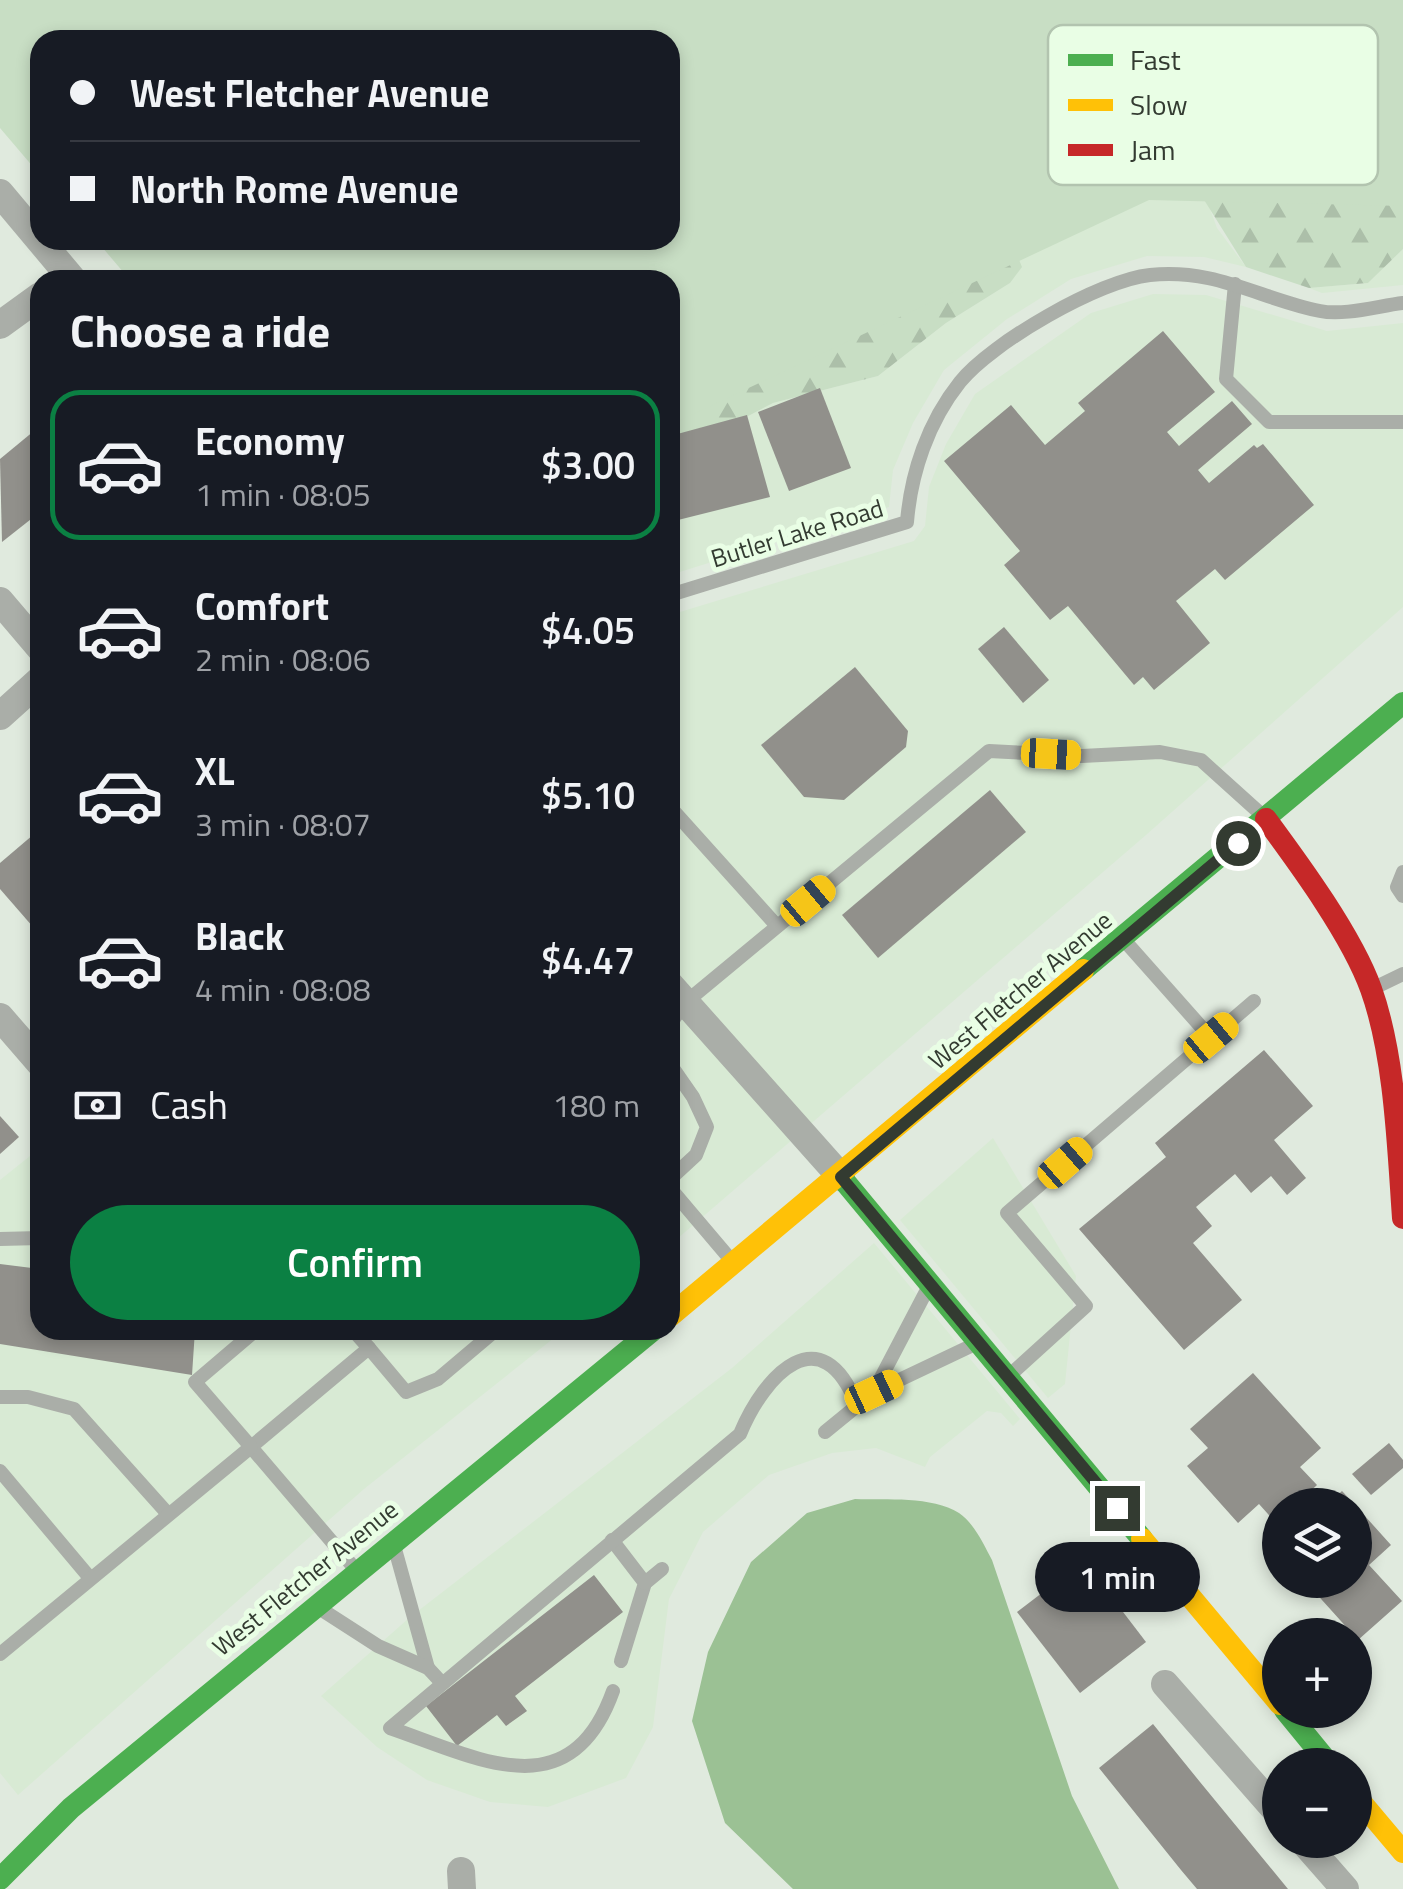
<!DOCTYPE html>
<meta charset="utf-8">
<style>
body{margin:0;font-family:"Titillium Web",sans-serif;background:#242831;color:#f1f3f6;height:100vh;display:flex;flex-direction:column;font-size:38px;white-space:nowrap}
*{box-sizing:border-box;margin:0}
p{font-size:32px;color:#9ea1a6}
.icon{flex:none;width:55px;height:55px;fill:none;stroke:currentColor;stroke-width:2;stroke-linecap:round;stroke-linejoin:round}
.map{position:relative;flex:1;overflow:hidden}
.details{position:absolute;left:30px;top:270px;width:650px;height:1070px;display:flex;flex-direction:column;background:#171b24;border-radius:30px;box-shadow:0 5px 15px #0003}
.details>*{flex:none}
.banner{position:absolute;left:30px;top:30px;width:650px;height:220px;border-radius:30px;box-shadow:0 5px 15px #0003;display:grid;align-content:center;height:220px;padding:0 40px;background:#171b24}
.tools{position:absolute;left:1262px;top:1488px;display:grid;gap:20px}
.tools a{display:grid;place-items:center;width:110px;height:110px;border-radius:50%;background:#171b24;box-shadow:0 5px 15px #0003;font-size:50px}
.end{position:absolute;width:45px;height:45px;margin:-22px;border:12px solid #333b31;background:#fff;box-shadow:0 0 0 5px #fff}
.from{border-radius:50%}
.bubble{position:absolute;height:70px;border-radius:35px;background:#171b24;box-shadow:0 5px 15px #0003;font-size:32px;font-weight:600;line-height:70px;text-align:center}
.car{position:absolute;width:30px;height:60px;margin:-30px -15px;border-radius:12px;box-shadow:0 0 8px 2px #0007;background:linear-gradient(#f5c518 24%,#345 0 40%,#f5c518 0 76%,#345 0 86%,#f5c518 0)}
.banner b{display:flex;align-items:center;gap:35px;height:95px;font-size:38px}
.banner b+b{border-top:2px solid #363941}
.banner i{width:25px;height:25px;background:#f1f3f6}
ul{padding:0;list-style:none}
li{display:flex;align-items:center;gap:30px;height:150px;margin:0 20px 15px;padding:0 20px;border:5px solid transparent;border-radius:30px}
li div{flex:1}
li b{display:block;font-size:38px}
li em{font-style:normal;font-weight:600}
li.on{border-color:#0b8043}
li>.icon{width:90px;height:90px;stroke-width:1.5}
h2{padding:0 40px;font-size:45px;line-height:120px}
.pay{display:flex;align-items:center;gap:25px;height:110px;padding:0 40px;font-size:38px}
.pay p{margin-inline-start:auto}
.button{display:flex;gap:20px;margin-top:auto;padding:20px 40px}
.button a{flex:1;height:115px;border-radius:60px;background:#0b8043;color:#fff;font-size:40px;font-weight:600;line-height:115px;text-align:center}
.map>svg:first-child{display:block}
</style>
<div class="map">
<svg width="1403" height="1889" viewBox="0 0 1403 1889">
<defs>
<pattern id="forest-firs" width="22" height="20" patternUnits="userSpaceOnUse" patternTransform="scale(2.5)"><rect width="22" height="20" fill="#c8dec4"/><path d="M5 1l3.5 6h-7zM16 11l3.5 6h-7z" fill="#acbfa9"/></pattern>
</defs>
<rect width="100%" height="100%" fill="#e0eade"/>
<g fill="#d8ead4">
<polygon points="1133,0 1217,228 1246,267 1204,257 1147,256 1071,279 1007,319 944,370 913,423 893,470 889,507 670,575 670,457 773,403 878,376 946,323 1010,283 999,211"/>
<polygon points="1403,249 1403,285 1322,293 1309,288 1368,283"/>
<polygon points="1153,294 1206,295 1327,331 1403,323 1403,607 1146,835 670,1245 670,615 914,541 925,526 929,487 946,444 975,394 1091,313"/>
<polygon points="993,1138 1076,1276 1065,1384 1048,1398 900,1220"/>
<polygon points="40,1148 40,1330 564,1330 364,1489 18,1795 0,1773 0,1180"/>
<polygon points="874,1243 1020,1419 1013,1426 1001,1413 987,1411 930,1457 925,1467 876,1448 832,1453 769,1475 703,1532 669,1599 653,1727 626,1778 548,1807 490,1802 427,1780 377,1747 321,1696 409,1618 732,1368"/>
</g>
<g fill="url(#forest-firs)">
<polygon points="1156,123 1403,149 1403,249 1368,283 1309,288 1246,267"/>
<polygon points="999,211 1022,267 1010,283 946,323 878,376 773,403 670,457 670,359"/>
</g>
<polygon fill="#c8dec4" points="0,0 1403,0 1403,206 1149,200 670,425 670,280 130,280 96,240 670,240 670,40 40,40 40,175 0,128"/>
<path fill="#9bc194" d="M855 1499C886 1500 932 1496 959 1513 974 1523 984 1545 992 1560L1072 1796 1119 1889H793L725 1823 692 1721 708 1652 751 1562 807 1513Z"/>
<g fill="#91908b">
<polygon points="1163,331 1215,392 1167,432 1179,446 1232,401 1252,424 1198,470 1209,483 1254,445 1257,448 1263,444 1314,505 1225,580 1215,569 1176,601 1210,643 1154,690 1143,677 1134,685 1068,606 1050,620 1004,565 1020,551 944,461 1011,405 1045,445 1085,411 1078,403"/>
<polygon points="820,388 851,468 789,491 758,412"/>
<polygon points="747,415 770,497 670,522 670,436"/>
<polygon points="40,426 40,512 2,542 0,459"/>
<polygon points="1004,627 1049,680 1023,703 978,649"/>
<polygon points="855,667 908,731 906,747 844,800 804,797 761,745"/>
<polygon points="990,790 1026,832 878,958 842,915"/>
<polygon points="40,829 40,935 0,889 0,863"/>
<polygon points="1264,1050 1313,1106 1274,1140 1306,1178 1287,1195 1271,1176 1251,1193 1235,1174 1196,1207 1212,1226 1193,1243 1242,1300 1184,1350 1079,1229 1166,1157 1155,1143"/>
<polygon points="0,1116 19,1137 0,1154"/>
<polygon points="0,1264 40,1269 40,1330 195,1330 192,1375 0,1344"/>
<polygon points="1253,1373 1321,1448 1300,1467 1317,1485 1296,1505 1280,1505 1276,1523 1259,1504 1238,1523 1187,1466 1208,1448 1190,1429"/>
<polygon points="1389,1443 1403,1460 1403,1468 1371,1495 1352,1474"/>
<polygon points="1342,1491 1355,1505 1327,1505"/>
<polygon points="1355,1505 1391,1545 1369,1565 1402,1601 1358,1640 1304,1580 1355,1580"/>
<polygon points="1084,1561 1146,1642 1080,1693 1017,1612"/>
<polygon points="594,1575 623,1612 515,1696 527,1711 506,1726 497,1715 457,1746 426,1706"/>
<polygon points="1153,1724 1200,1782 1288,1889 1197,1889 1181,1870 1099,1768"/>
</g>
<g fill="none" stroke-linecap="round" stroke-linejoin="round">
<g stroke="#aaaea8" stroke-width="14">
<polyline points="1235,284 1226,379 1269,422 1403,422"/>
<path d="M670 595 907 522C911 473 928 422 960 382 991 343 1100 280 1150 275 1216 268 1260 299 1320 311 1344 316 1378 306 1403 303"/>
<polyline points="670,807 777,926"/>
<polyline points="1403,872 1397,887 1403,896"/>
<polyline points="1372,989 1403,974"/>
<polyline points="670,1024 686,1002 989,751 1082,756 1160,752 1201,760 1262,815"/>
<polyline points="1211,1038 1254,1001"/>
<polyline points="670,1064 693,1097 707,1127 696,1155 670,1179"/>
<polyline points="670,1188 731,1260"/>
<polyline points="0,1239 40,1238"/>
<polyline points="353,1330 369,1348"/>
<polyline points="1011,1374 1086,1306 1007,1213 1211,1038 1124,940"/>
<polyline points="874,1391 929,1286"/>
<polyline points="0,1397 28,1397 74,1409 168,1514"/>
<polyline points="825,1432 874,1392 973,1345"/>
<polyline points="0,1471 90,1578"/>
<polyline points="612,1540 645,1583 621,1661"/>
<polyline points="395,1549 428,1668"/>
<polyline points="356,1570 251,1447 369,1348 406,1392 438,1379 496,1330"/>
<polyline points="645,1583 662,1569"/>
<polyline points="319,1608 378,1646 428,1668 441,1682"/>
<polyline points="0,1654 251,1447 195,1382 256,1330"/>
<path d="M613 1691C570 1811 478 1758 390 1728L740 1434C765 1374 821 1315 857 1405"/>
</g>
<g stroke="#aaaea8" stroke-width="28">
<polyline points="0,193 73,280"/>
<polyline points="0,325 40,296"/>
<polyline points="0,601 40,648"/>
<polyline points="0,716 40,680"/>
<polyline points="670,985 841,1177"/>
<polyline points="0,1017 40,1063"/>
<polyline points="1165,1684 1280,1815"/>
<polyline points="1302,1840 1345,1889"/>
<polyline points="461,1871 462,1889"/>
</g>
<g stroke="#4caf50" stroke-width="22">
<polyline points="1083,970 1403,703"/>
<polyline points="841,1177 1142,1539"/>
<polyline points="1285,1710 1330,1765"/>
<polyline points="0,1879 71,1808 653,1330"/>
</g>
<g stroke="#ffc107" stroke-width="22">
<polyline points="670,1316 1083,970"/>
<polyline points="1142,1539 1280,1704"/>
<polyline points="1355,1795 1403,1852"/>
</g>
<path stroke="#c62828" stroke-width="22" d="M1266 819C1300 865 1352 936 1371 989 1395 1056 1398 1147 1403 1218"/>
</g>
<g fill="none" stroke-linecap="round" stroke-linejoin="round">
<polyline stroke="#333b31" stroke-width="12" points="1117,1508 841,1177 1238,843"/>
</g>
<g text-anchor="middle" dominant-baseline="central" stroke-width="10" stroke-linejoin="round" paint-order="stroke">
<g font-size="25" fill="#333b31" stroke="#e9fee5">
<text transform="translate(797 533) rotate(-17)">Butler Lake Road</text>
<text transform="translate(1020 990) rotate(-40)">West Fletcher Avenue</text>
<text transform="translate(305 1578) rotate(-39)">West Fletcher Avenue</text>
</g>
</g>
<rect x="1048" y="25" width="330" height="160" rx="15" fill="#e9fee5" stroke="#b2c4af" stroke-width="2.5"/>
<rect x="1068" y="54" width="45" height="12" fill="#4caf50"/>
<rect x="1068" y="99" width="45" height="12" fill="#ffc107"/>
<rect x="1068" y="144" width="45" height="12" fill="#c62828"/>
<g font-size="28" fill="#333b31">
<text x="1130" y="70">Fast</text>
<text x="1130" y="115">Slow</text>
<text x="1130" y="160">Jam</text>
</g>
</svg>
<div class="tools">
<a><svg class="icon" aria-label="layers" viewBox="0 0 24 24"><path d="M12 4l9 5-9 5-9-5zM3 14l9 5 9-5"/></svg></a>
<a>+</a>
<a>−</a>
</div>
<i class="end from" style="left:1238px;top:843px"></i>
<i class="end" style="left:1117px;top:1508px"></i>
<div class="bubble" style="left:1035px;top:1542px;width:165px">1 min</div>
<i class="car" style="left:1051px;top:754px;rotate:93deg"></i>
<i class="car" style="left:808px;top:901px;rotate:50deg"></i>
<i class="car" style="left:1211px;top:1038px;rotate:50deg"></i>
<i class="car" style="left:1065px;top:1163px;rotate:49deg"></i>
<i class="car" style="left:874px;top:1392px;rotate:65deg"></i>
<div class="banner">
<b><i class="from"></i>West Fletcher Avenue</b>
<b><i></i>North Rome Avenue</b>
</div>
<section class="details">
<h2>Choose a ride</h2>
<ul>
<li class="on"><svg class="icon" aria-label="car" viewBox="0 0 24 24"><path d="M5 17H2v-5l4-1 3-4h7l3 4 3 1v5h-3M9 17h6M6 11h13"/><circle cx="7" cy="17" r="2"/><circle cx="17" cy="17" r="2"/></svg><div><b>Economy</b><p>1 min · 08:05</p></div><em>$3.00</em></li>
<li><svg class="icon" aria-label="car" viewBox="0 0 24 24"><path d="M5 17H2v-5l4-1 3-4h7l3 4 3 1v5h-3M9 17h6M6 11h13"/><circle cx="7" cy="17" r="2"/><circle cx="17" cy="17" r="2"/></svg><div><b>Comfort</b><p>2 min · 08:06</p></div><em>$4.05</em></li>
<li><svg class="icon" aria-label="car" viewBox="0 0 24 24"><path d="M5 17H2v-5l4-1 3-4h7l3 4 3 1v5h-3M9 17h6M6 11h13"/><circle cx="7" cy="17" r="2"/><circle cx="17" cy="17" r="2"/></svg><div><b>XL</b><p>3 min · 08:07</p></div><em>$5.10</em></li>
<li><svg class="icon" aria-label="car" viewBox="0 0 24 24"><path d="M5 17H2v-5l4-1 3-4h7l3 4 3 1v5h-3M9 17h6M6 11h13"/><circle cx="7" cy="17" r="2"/><circle cx="17" cy="17" r="2"/></svg><div><b>Black</b><p>4 min · 08:08</p></div><em>$4.47</em></li>
</ul>
<div class="pay"><svg class="icon" aria-label="cash" viewBox="0 0 24 24"><path d="M3 7h18v10H3z"/><circle cx="12" cy="12" r="2"/></svg>Cash<p>180 m</p></div>
<div class="button"><a>Confirm</a></div>
</section>
</div>
